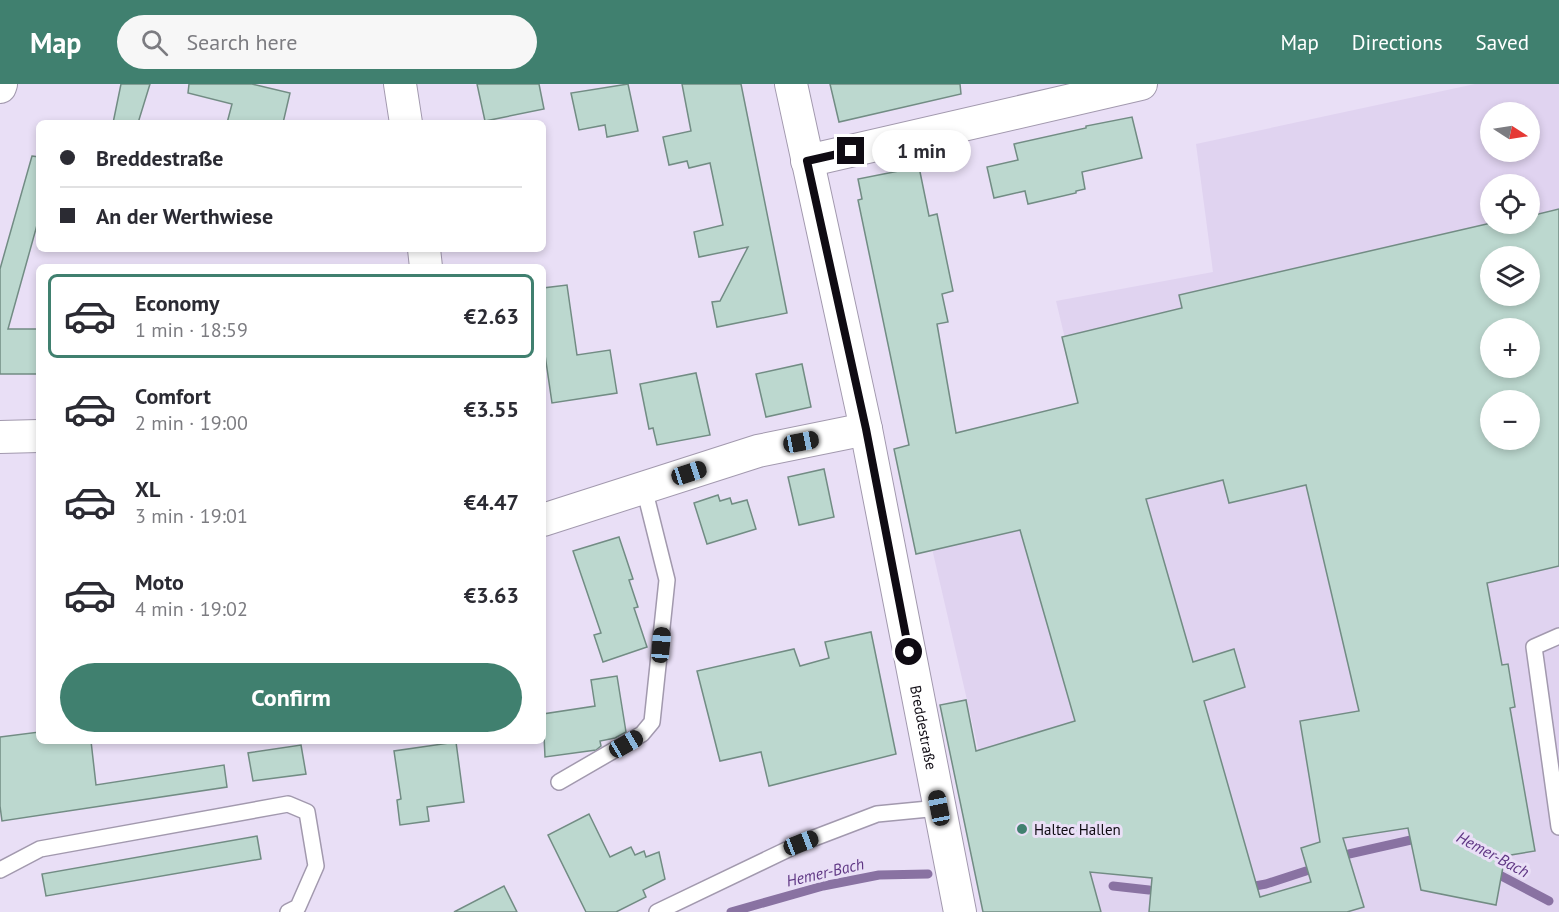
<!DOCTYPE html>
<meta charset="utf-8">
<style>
body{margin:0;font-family:"PT Sans",sans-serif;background:#f7f7f7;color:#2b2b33;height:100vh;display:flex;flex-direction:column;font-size:22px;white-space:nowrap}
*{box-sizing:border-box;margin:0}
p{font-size:20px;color:#7c7c81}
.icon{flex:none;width:33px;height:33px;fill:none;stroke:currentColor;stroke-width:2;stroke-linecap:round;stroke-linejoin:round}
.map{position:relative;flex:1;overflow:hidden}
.drawer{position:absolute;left:36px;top:180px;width:510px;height:480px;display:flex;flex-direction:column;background:#fff;border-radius:9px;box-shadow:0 3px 9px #0003}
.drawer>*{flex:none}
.hud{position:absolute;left:36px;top:36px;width:510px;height:132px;border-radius:9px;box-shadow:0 3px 9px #0003;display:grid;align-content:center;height:132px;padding:0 24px;background:#fff}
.needle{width:39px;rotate:102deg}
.fabs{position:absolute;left:1480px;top:18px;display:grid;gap:12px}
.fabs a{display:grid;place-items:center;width:60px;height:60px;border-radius:50%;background:#fff;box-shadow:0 3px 9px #0003;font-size:30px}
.end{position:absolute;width:27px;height:27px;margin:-14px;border:8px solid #0f0b13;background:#fff;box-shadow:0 0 0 3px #fff}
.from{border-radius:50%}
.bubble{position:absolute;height:42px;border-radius:21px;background:#fff;box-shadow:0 3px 9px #0003;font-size:20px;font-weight:700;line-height:42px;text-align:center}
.car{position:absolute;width:18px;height:36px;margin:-18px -9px;border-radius:8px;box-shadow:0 0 4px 2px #0007;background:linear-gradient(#222 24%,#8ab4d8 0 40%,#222 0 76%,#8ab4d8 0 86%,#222 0)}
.hud b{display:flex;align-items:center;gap:21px;height:57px;font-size:22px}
.hud b+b{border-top:2px solid #e1e1e2}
.hud i{width:15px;height:15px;background:#2b2b33}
ul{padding:10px 0 0;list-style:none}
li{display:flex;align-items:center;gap:18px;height:84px;margin:0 12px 9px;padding:0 12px;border:3px solid transparent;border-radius:9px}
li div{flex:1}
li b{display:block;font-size:22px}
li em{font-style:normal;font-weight:700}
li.on{border-color:#40806f}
li>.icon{width:54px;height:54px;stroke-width:1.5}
.button{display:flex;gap:12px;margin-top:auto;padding:12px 24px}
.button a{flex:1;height:69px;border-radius:36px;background:#40806f;color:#fff;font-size:24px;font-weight:700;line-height:69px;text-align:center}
header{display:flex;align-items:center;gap:36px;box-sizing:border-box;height:84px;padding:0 30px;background:#40806f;color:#fff}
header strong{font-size:28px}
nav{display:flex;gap:33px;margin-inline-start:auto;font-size:21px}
.search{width:420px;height:54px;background:#f7f7f7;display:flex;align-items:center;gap:15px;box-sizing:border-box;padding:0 21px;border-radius:33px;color:#7c7c81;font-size:22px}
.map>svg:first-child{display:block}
</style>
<header>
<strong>Map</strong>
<div class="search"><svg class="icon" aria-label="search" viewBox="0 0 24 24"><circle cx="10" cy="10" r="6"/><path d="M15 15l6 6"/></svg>Search here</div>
<nav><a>Map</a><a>Directions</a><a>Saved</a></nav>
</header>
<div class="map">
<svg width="1559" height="828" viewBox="0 0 1559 828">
<rect width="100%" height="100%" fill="#e9dff6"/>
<path fill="#e0d3f0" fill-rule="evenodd" d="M1475 0H1559V828H1016L912 378 1084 334 1056 217 1213 188 1196 60ZM1491 28H1530V68H1491ZM1491 100H1530V140H1491ZM1491 172H1530V212H1491ZM1491 244H1530V284H1491ZM1491 316H1530V356H1491Z"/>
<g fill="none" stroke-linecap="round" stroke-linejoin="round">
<g stroke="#8972a2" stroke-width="9">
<polyline points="1349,770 1411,756 1420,756"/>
<polyline points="1490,786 1549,817"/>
<polyline points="1113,802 1149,806"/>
<polyline points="1244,804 1266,800 1306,787"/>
<polyline points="731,828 823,802 879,791 928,790"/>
</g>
</g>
<g fill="#bcd8cf" stroke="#728c84" stroke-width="1.5" fill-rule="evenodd">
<polygon points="121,0 150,0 138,39 113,39"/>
<polygon points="189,0 252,0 290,9 283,39 227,39 232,20 188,9"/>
<polygon points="477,0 539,0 544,25 485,37"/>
<polygon points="628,0 638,47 607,53 605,41 579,46 571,9"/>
<polygon points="682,0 741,0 787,229 717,243 712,218 720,217 748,163 699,173 694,148 723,141 710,79 689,84 687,77 669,81 663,53 691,47"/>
<polygon points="830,0 960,0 961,10 839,38"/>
<polygon points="1132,33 1142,74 1082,88 1085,105 1076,107 1076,109 1028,120 1025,107 994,114 987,83 1018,76 1014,60 1086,44 1086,42"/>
<polygon points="32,72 39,73 39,134 8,245 39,245 39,290 0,290 0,185"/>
<path d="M919 83 929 132 937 130 953 207 942 210 948 238 937 240 956 349 1078 319 1062 253 1182 224 1179 211 1491 139 1530 140V132L1559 125V482L1487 499 1502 581 1508 580 1515 623 1510 624 1535 767 1505 772 1496 821 1421 806 1408 744 1343 754 1364 823 1347 828H1149L1152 794 1090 788 1101 828H983L940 621 966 616 976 667 1075 637 1020 446 916 470 894 365 909 361 858 116 862 115 858 95ZM1491 172H1530V212H1491ZM1491 244H1530V284H1491ZM1491 316H1530V356H1491ZM1223 396 1229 419 1306 401 1359 627 1300 637 1320 758 1301 764 1311 798 1260 813 1204 617 1245 603 1234 565 1193 578 1146 415Z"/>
<polygon points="567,201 577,271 610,266 617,309 552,319 543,257 543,204"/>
<polygon points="802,280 811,323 766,333 756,290"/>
<polygon points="696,289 710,351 657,361 653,344 649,345 640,300"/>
<polygon points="824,385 834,433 799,441 788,393"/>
<polygon points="718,411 720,417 730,414 732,420 747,416 756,445 707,460 694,419"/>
<polygon points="619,453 633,495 629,496 638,523 634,524 647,563 603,578 594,551 601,549 573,467"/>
<polygon points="871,548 896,670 769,702 761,668 720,677 697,587 794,565 800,582 829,574 825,558"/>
<polygon points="617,592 626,648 615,654 600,657 601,662 596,666 545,673 543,630 595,622 591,596"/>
<polygon points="39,648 39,657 91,657 96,701 224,681 227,703 2,737 0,722 0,653"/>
<polygon points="456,658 464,718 427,723 429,737 400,741 397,716 401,715 394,667"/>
<polygon points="301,661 306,690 253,697 248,669"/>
<polygon points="589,730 610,773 631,763 635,771 644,767 646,773 659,768 665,795 643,806 646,813 616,828 586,828 548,751"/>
<polygon points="257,752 261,775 46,812 42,790"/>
<polygon points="504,802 517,828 454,828"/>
</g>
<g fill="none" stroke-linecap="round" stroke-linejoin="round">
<g stroke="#a299ae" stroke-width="18">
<g id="lane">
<polyline points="1559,552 1534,563 1559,743"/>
<polyline points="559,698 642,650 652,638 667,496 644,404"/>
<polyline points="0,786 40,765 288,720 307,728 316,782 298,823 288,828"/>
<polyline points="657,828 801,759 877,730 939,724"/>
</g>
</g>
<g stroke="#a299ae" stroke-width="34">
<g id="street">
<polyline points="400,0 406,39"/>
<path id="s1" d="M791 0 866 345 960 828"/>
<polyline points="0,3 1,0"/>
<polyline points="807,77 1141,0"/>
<polyline points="424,165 426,183"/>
<polyline points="0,353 39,352"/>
<polyline points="543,436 758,367 866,345"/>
</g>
</g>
<use href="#lane" stroke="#fff" stroke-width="15"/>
<use href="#street" stroke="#fff" stroke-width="32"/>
</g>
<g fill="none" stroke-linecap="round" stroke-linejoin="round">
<polyline stroke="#0f0b13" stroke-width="8" points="851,67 807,77 866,345 909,568"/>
</g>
<circle fill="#40806f" stroke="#e9dff6" stroke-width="2" cx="1022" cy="745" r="6"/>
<g text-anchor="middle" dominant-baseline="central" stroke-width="6" stroke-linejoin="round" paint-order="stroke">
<g font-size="15" fill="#0f0b13" stroke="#e9dff6">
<text stroke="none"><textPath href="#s1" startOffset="657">Breddestraße</textPath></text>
</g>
<g font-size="15" fill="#0f0b13" stroke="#e9dff6" text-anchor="start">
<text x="1034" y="745">Haltec Hallen</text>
</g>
<g font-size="16" font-style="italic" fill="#5f3684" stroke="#e9dff6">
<text transform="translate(1493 770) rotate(28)">Hemer-Bach</text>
<text transform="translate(825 788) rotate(-13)">Hemer-Bach</text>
</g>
</g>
</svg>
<div class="fabs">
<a><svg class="needle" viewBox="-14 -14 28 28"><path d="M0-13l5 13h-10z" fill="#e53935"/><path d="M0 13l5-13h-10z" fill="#7c7c81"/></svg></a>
<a><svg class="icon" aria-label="locate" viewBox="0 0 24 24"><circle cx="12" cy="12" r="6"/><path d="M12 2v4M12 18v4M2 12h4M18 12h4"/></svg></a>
<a><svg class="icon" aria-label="layers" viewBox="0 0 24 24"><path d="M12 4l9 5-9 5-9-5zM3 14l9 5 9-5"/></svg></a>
<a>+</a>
<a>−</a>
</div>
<i class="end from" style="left:909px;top:568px"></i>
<i class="end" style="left:851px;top:67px"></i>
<div class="bubble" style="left:872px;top:46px;width:99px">1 min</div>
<i class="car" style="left:801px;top:358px;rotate:79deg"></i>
<i class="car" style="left:689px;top:389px;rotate:72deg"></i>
<i class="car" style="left:661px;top:561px;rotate:5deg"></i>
<i class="car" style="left:626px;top:660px;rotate:60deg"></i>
<i class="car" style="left:939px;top:724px;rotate:349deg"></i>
<i class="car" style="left:801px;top:759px;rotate:69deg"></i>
<div class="hud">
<b><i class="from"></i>Breddestraße</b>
<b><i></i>An der Werthwiese</b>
</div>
<section class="drawer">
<ul>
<li class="on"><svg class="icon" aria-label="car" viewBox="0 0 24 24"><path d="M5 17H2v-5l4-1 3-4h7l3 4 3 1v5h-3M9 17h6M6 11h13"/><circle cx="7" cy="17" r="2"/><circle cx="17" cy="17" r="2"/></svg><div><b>Economy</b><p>1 min · 18:59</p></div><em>€2.63</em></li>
<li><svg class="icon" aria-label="car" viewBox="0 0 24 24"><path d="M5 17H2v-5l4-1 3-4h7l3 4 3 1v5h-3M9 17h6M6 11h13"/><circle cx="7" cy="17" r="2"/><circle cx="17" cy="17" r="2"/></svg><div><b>Comfort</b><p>2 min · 19:00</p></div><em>€3.55</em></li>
<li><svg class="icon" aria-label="car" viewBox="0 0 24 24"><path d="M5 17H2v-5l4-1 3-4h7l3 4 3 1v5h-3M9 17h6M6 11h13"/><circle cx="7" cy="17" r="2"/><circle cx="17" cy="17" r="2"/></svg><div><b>XL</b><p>3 min · 19:01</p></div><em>€4.47</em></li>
<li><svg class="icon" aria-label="car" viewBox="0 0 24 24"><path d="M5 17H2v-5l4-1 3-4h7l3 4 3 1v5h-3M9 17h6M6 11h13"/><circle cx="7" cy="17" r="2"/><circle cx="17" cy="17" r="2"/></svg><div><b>Moto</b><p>4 min · 19:02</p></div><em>€3.63</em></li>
</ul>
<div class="button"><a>Confirm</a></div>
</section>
</div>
